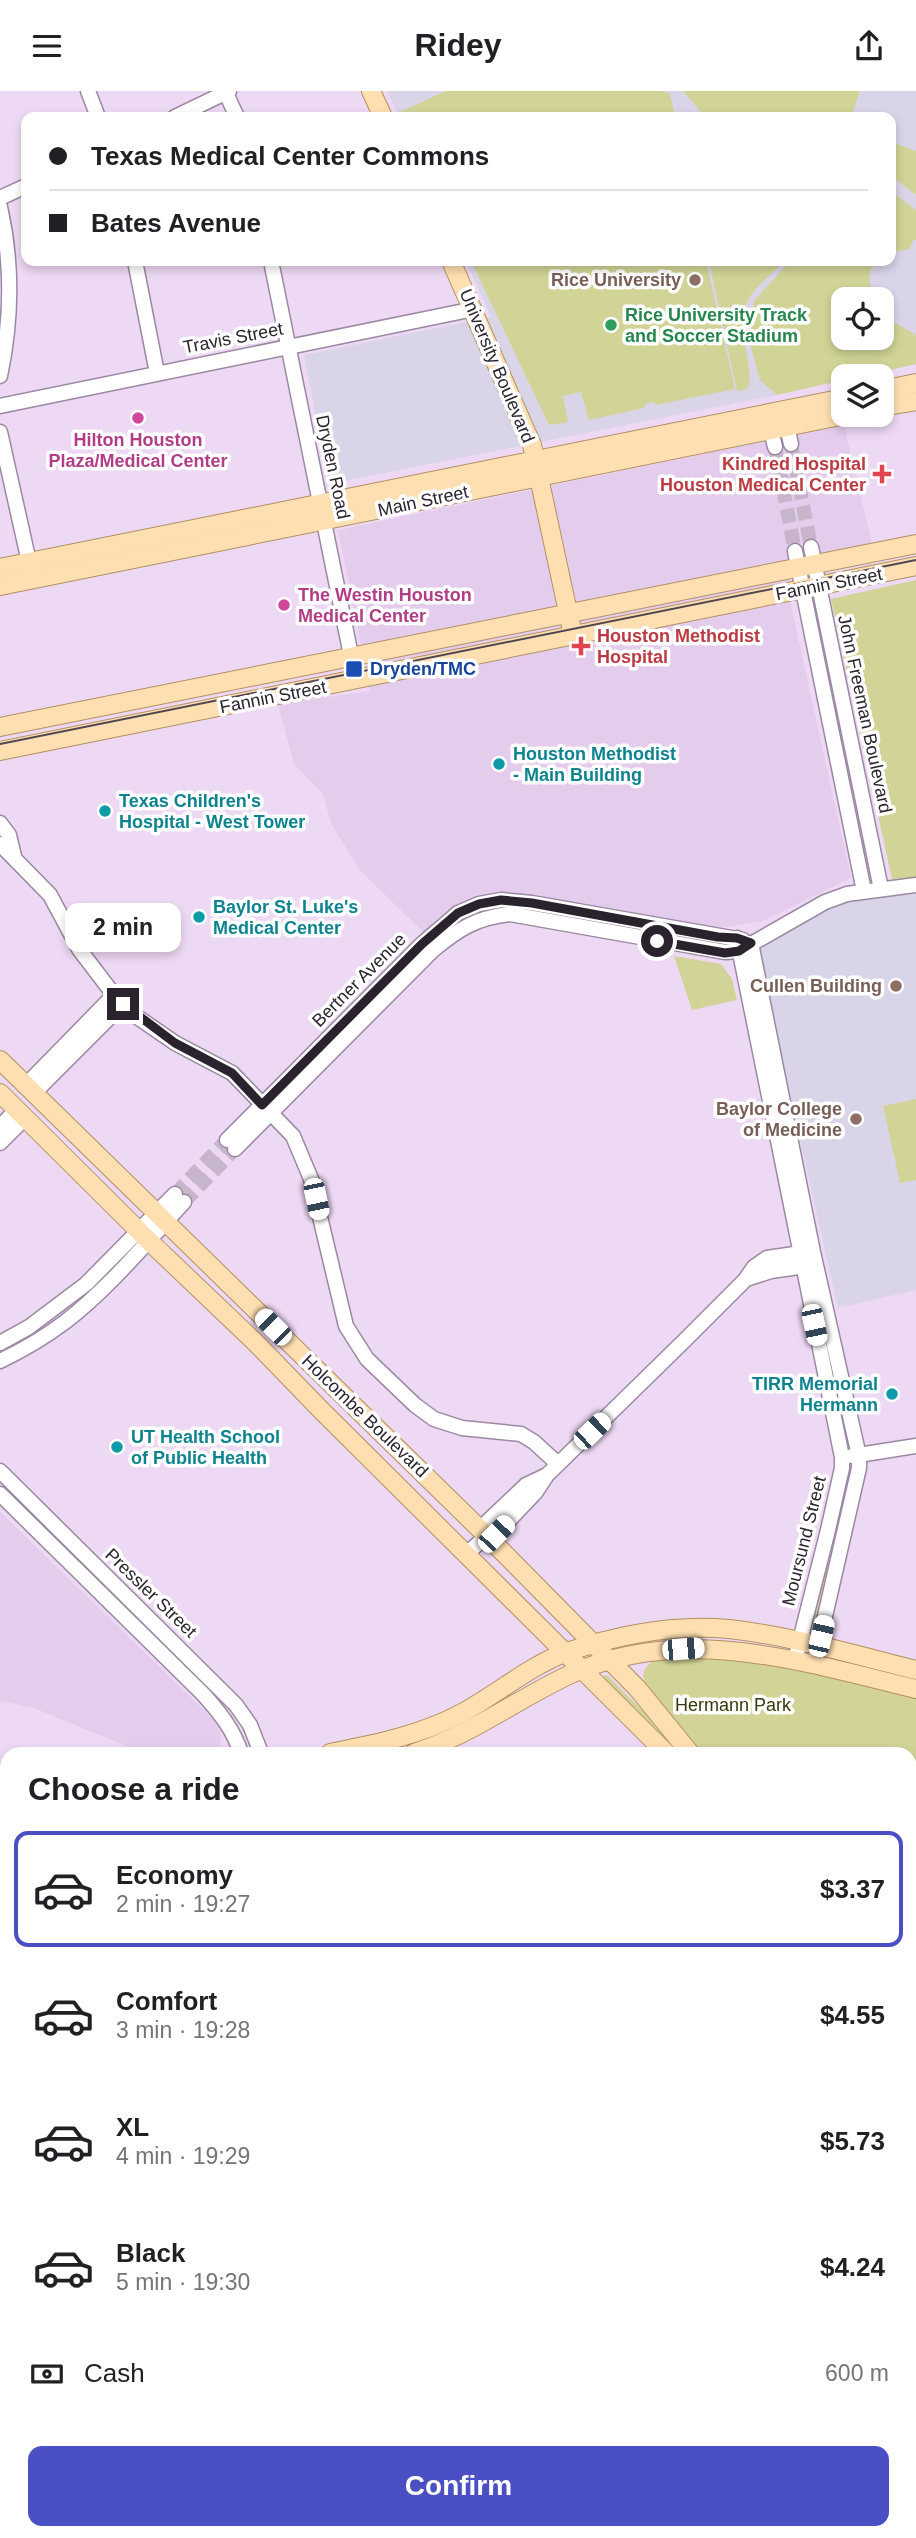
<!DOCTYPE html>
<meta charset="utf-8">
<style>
body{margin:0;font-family:Helvetica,sans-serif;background:#f6f6f6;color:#202124;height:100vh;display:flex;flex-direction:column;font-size:26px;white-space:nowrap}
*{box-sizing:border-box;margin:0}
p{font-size:23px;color:#757577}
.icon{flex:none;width:38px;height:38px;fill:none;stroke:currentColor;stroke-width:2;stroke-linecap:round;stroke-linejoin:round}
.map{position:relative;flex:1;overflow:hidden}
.panel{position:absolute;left:0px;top:1656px;width:917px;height:793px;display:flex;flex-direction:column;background:#fff;border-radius:21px 21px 0 0;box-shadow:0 4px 10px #0003}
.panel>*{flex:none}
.guide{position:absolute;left:21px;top:21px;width:875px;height:154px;border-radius:14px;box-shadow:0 4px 10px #0003;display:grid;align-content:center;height:154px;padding:0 28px;background:#fff}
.fabs{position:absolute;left:831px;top:196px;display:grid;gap:14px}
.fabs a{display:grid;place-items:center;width:63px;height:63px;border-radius:14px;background:#fff;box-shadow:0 4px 10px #0003;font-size:35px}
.end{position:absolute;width:32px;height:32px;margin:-16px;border:9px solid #2a232d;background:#fff;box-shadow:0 0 0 4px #fff}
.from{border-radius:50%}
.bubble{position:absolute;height:49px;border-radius:14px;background:#fff;box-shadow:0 4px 10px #0003;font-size:23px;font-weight:700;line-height:49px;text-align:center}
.car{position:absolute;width:21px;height:42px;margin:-21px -10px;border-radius:9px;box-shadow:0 0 5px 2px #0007;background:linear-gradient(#fff 24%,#345 0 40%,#fff 0 76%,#345 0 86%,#fff 0)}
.guide b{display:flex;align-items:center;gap:24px;height:66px;font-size:26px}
.guide b+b{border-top:2px solid #e0e0e0}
.guide i{width:18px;height:18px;background:#202124}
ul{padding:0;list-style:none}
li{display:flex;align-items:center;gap:21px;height:116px;margin:0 14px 10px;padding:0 14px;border:4px solid transparent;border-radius:14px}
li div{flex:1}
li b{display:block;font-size:26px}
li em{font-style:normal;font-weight:700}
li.active{border-color:#4a4fc4}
li>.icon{width:63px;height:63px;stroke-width:1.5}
h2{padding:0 28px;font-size:32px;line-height:84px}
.pay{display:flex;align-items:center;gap:18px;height:77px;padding:0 28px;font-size:26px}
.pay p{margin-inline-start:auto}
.action{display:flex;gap:14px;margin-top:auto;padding:14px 28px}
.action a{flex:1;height:80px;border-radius:14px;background:#4a4fc4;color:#fff;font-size:28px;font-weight:700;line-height:80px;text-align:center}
header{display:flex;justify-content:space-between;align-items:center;height:91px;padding:0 28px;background:#fff;font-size:32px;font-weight:700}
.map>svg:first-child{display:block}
</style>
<header><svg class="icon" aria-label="menu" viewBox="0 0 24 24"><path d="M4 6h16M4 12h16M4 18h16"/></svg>Ridey<svg class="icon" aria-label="share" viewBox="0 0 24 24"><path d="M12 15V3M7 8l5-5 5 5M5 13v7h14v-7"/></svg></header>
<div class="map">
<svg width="916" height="2447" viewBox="0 0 916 2447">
<rect width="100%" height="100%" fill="#eed9f4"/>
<g fill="#e4ccec">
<polygon points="844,334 873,457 788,472 790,510 851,787 763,830 718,837 536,805 491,803 468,809 443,822 423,841 360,779 331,733 323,703 294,673 278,613 370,600 338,439"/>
<polygon points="0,1421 214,1629 220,1640 221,1652 215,1662 143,1662 34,1617 0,1610"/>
<polygon points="916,2088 916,2447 198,2447 210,2441 910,2441 910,2091"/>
<polygon points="7,2103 7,2441 121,2441 108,2447 0,2447 0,2106"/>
</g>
<g fill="#dad4e9" fill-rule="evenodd">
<path d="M387 0H916V273L863 285H844L843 289 777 304 329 393 304 264 491 226 466 170H891V26H399ZM844 208H882V247H844Z"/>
<polygon points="916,802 916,1199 838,1217 757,858 835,812 876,805"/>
</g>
<g fill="#d1d496">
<polygon points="446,0 662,0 670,3 675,26 403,26 400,21"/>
<polygon points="683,0 860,0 851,26 705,26"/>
<polygon points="891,51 916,60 916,104 891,85"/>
<polygon points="891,100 916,119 916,149 913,149 910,158 891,161"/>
<polygon points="471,170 706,170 735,298 656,314 653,311 645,313 644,317 589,329 581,301 563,305 568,331 549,334"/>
<path d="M709 170H784C772 185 751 197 745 217 737 242 756 282 747 298L737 300Z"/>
<path d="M790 170H878C865 181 869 195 876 208H844V247H882V219L894 231 916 244V273L863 285H844L843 289 777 304 760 289 751 256 749 234 754 210Z"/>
<polygon points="916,489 916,787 892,788 831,508"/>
<polygon points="674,865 721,873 732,888 737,909 692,919"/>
<polygon points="916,1008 916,1089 900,1092 883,1015"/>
<polygon points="826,1471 832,1473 818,1531 812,1529"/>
<path d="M666 1565 762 1569 916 1606V1758L910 1755V1662H699C690 1650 682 1638 672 1626 656 1606 620 1579 666 1565Z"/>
<polygon points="604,1584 607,1584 669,1646 664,1651 606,1592"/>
</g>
<polygon fill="#27a2ad" points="910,1677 916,1679 916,1716 910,1715"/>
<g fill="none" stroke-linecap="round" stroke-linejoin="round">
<g stroke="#c7b5cc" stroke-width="14" stroke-dasharray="14 7" stroke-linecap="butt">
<polyline points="791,353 811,456"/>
<polyline points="775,356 795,460"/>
<polyline points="175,1103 227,1049"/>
<polyline points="184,1111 235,1058"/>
</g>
<g stroke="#9b88a1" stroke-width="17">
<g id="minor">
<polyline points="88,0 98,26"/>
<polyline points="225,0 237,26"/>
<polyline points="175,26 229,0"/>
<polyline points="0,107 26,95"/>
<path d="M0 116C13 173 12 228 0 285"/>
<polyline points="135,170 157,282"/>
<polyline points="271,170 356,589"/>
<polyline points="0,315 474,218"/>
<polyline points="785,327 791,353"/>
<polyline points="769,330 775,356"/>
<polyline points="0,341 31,480"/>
<polyline points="811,456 881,798"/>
<polyline points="795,460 864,800"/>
<polyline points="0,732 9,744 14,765"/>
<polyline points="0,753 50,804 79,858 114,904 133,923 175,952 232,982 293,1045 311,1088 346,1235 367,1268 415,1314 434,1328 462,1337 521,1343 534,1351 558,1373"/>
<polyline points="737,847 842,1366 842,1377 828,1439 795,1569"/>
<polyline points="751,852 813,1161 859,1365 859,1377 814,1573"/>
<polyline points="26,994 114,904"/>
<polyline points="34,1002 123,913"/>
<polyline points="0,1036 16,1019"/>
<polyline points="227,1049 422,853 458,822 479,813 501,809 532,812 743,849"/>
<polyline points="0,1052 25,1027"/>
<path d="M235 1058 433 859C459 838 475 827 510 823L725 861 739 860 825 811 847 803 916 794"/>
<polyline points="746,1188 771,1180 812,1174"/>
<polyline points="0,1252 29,1236 86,1193 175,1103"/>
<path d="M0 1270C23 1259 45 1246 65 1231 109 1197 146 1152 184 1111"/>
<polyline points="852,1365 916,1355"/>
<polyline points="0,1380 236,1614 250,1634 261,1662"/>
<path d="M0 1403 203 1603C220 1622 233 1638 241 1662"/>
<polyline points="487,1445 486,1432 526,1394 545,1385"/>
<polyline points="466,1463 487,1445 496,1443 535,1402 547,1384 683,1251 745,1189 754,1176 767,1167 808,1161"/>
<polyline points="910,2063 916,2060"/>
<polyline points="0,2065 7,2079"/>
<polyline points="910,2078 916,2075"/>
<polyline points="910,2134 916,2146"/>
<polyline points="0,2201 7,2196"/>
<polyline points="910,2262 916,2259"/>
<polyline points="910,2419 916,2416"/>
<polyline points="161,2441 164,2447"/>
<polyline points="693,2441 718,2447"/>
<polyline points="126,2447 139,2441"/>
<polyline points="179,2447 192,2441"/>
<polyline points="501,2447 526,2441"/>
<polyline points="858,2447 864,2441"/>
<polyline points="874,2447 881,2441"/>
</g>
</g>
<g stroke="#b29062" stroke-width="20">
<g id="major">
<polyline points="371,0 383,26"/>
<polyline points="451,170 532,354 571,535"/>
<polyline points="882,299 916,292"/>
<polyline points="882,316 916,310"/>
<polyline points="0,477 844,307"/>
<polyline points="0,495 845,324"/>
<polyline points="0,636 916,453"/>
<polyline points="0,660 916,475"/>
<polyline points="0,969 487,1445 637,1597 690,1662"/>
<polyline points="0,1002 148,1149 256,1252 320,1318 666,1662"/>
<path d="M330 1662C375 1653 421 1644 462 1622 497 1603 529 1575 567 1561 618 1544 676 1533 729 1538 792 1545 855 1564 916 1579"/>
<path d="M414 1662C471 1644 517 1608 571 1583 684 1532 803 1571 916 1598"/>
<polyline points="0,1734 7,1733"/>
<polyline points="0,1755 7,1754"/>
<polyline points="910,1959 916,1963"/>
<polyline points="910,1977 916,1981"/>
</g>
</g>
<use href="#minor" stroke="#fff" stroke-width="14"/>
<use href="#major" stroke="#fddfb2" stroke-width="18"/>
<polyline stroke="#504653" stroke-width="2" points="0,653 916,469"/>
</g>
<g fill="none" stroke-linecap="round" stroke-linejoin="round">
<polyline stroke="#2a232d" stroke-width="9" points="123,913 175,952 232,982 262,1014 422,853 458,822 479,813 501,809 532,812 718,846 737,847 751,852 739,860 725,862 657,850"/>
</g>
<g fill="#8d6e63" stroke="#fff" stroke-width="2.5">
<circle cx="695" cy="189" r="7"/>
<circle cx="896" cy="895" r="7"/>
<circle cx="856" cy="1028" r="7"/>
</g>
<circle fill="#2e9e5b" stroke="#fff" stroke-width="2.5" cx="611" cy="234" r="7"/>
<g fill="#d1479c" stroke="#fff" stroke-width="2.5">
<circle cx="138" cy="327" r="7"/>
<circle cx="284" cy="514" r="7"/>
</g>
<g fill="#e0444e" stroke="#fff" stroke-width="2.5">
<path d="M878.5 372.5h7v7h7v7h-7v7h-7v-7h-7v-7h7z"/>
<path d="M577.5 544.5h7v7h7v7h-7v7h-7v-7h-7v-7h7z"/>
</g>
<rect fill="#1a4fb4" stroke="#fff" stroke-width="2.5" x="345" y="569" width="18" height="18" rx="3.5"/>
<g fill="#0f9aa8" stroke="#fff" stroke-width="2.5">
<circle cx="499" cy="673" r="7"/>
<circle cx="105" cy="720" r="7"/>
<circle cx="199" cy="826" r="7"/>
<circle cx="892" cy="1303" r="7"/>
<circle cx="117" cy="1356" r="7"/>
</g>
<g text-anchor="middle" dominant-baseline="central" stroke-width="7" stroke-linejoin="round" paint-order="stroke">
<g font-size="18" font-weight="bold" fill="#785e54" stroke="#fff" text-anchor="end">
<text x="681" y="189">Rice University</text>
<text x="882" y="895">Cullen Building</text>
<text x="842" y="1018">Baylor College<tspan x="842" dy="21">of Medicine</tspan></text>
</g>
<g font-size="18" font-weight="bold" fill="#27864d" stroke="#fff" text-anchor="start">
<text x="625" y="224">Rice University Track<tspan x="625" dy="21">and Soccer Stadium</tspan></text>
</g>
<g font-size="18" fill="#2a232d" stroke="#fff">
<text transform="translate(233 247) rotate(-11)">Travis Street</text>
<text transform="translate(497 275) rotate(67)">University Boulevard</text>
<text transform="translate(333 376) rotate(78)">Dryden Road</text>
<text transform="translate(423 410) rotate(-12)">Main Street</text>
<text transform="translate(829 493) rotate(-11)">Fannin Street</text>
<text transform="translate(273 606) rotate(-11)">Fannin Street</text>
<text transform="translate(865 623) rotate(78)">John Freeman Boulevard</text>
<text transform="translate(359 889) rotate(-45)">Bertner Avenue</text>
<text transform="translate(365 1325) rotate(44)">Holcombe Boulevard</text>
<text transform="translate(804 1450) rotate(-76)">Moursund Street</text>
<text transform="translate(151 1502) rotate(44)">Pressler Street</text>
</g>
<g font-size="18" font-weight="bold" fill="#b23c85" stroke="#fff">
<text x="138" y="349">Hilton Houston<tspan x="138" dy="21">Plaza/Medical Center</tspan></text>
<text x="298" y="504" text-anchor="start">The Westin Houston<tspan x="298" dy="21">Medical Center</tspan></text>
</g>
<g font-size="18" font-weight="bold" fill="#be3a42" stroke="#fff" text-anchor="end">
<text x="866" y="373">Kindred Hospital<tspan x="866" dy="21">Houston Medical Center</tspan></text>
<text x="597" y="545" text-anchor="start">Houston Methodist<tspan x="597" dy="21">Hospital</tspan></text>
</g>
<g font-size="18" font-weight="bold" fill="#164399" stroke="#fff" text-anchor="start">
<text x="370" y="578">Dryden/TMC</text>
</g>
<g font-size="18" font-weight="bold" fill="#0d838f" stroke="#fff" text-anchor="start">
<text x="513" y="663">Houston Methodist<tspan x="513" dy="21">- Main Building</tspan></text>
<text x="119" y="710">Texas Children's<tspan x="119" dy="21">Hospital - West Tower</tspan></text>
<text x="213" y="816">Baylor St. Luke's<tspan x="213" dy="21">Medical Center</tspan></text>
<text x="878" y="1293" text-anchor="end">TIRR Memorial<tspan x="878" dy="21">Hermann</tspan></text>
<text x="131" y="1346">UT Health School<tspan x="131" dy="21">of Public Health</tspan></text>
</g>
<g font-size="18" fill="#38390b" stroke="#fff">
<text x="733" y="1614">Hermann Park</text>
</g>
</g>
</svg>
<div class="fabs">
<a><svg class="icon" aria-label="locate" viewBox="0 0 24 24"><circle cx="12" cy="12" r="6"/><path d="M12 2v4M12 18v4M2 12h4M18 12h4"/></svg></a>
<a><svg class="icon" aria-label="layers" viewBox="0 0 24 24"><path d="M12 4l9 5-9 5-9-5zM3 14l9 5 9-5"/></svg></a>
</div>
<i class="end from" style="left:657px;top:850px"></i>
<i class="end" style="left:123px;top:913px"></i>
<div class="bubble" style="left:65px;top:812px;width:116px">2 min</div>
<i class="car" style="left:316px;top:1108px;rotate:168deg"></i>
<i class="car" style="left:814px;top:1234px;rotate:168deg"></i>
<i class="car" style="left:273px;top:1236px;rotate:315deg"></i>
<i class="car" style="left:592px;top:1340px;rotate:46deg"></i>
<i class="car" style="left:496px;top:1443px;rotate:44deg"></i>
<i class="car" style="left:821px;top:1545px;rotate:13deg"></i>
<i class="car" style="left:683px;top:1558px;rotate:85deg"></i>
<div class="guide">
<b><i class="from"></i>Texas Medical Center Commons</b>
<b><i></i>Bates Avenue</b>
</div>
<section class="panel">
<h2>Choose a ride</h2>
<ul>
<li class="active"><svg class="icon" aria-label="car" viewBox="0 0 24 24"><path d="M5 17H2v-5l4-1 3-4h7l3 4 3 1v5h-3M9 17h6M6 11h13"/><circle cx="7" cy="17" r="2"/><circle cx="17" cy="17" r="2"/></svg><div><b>Economy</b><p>2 min · 19:27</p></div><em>$3.37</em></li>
<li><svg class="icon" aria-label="car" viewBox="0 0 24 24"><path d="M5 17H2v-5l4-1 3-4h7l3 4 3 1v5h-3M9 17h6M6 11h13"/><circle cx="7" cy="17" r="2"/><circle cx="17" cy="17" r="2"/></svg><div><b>Comfort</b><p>3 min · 19:28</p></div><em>$4.55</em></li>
<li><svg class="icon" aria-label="car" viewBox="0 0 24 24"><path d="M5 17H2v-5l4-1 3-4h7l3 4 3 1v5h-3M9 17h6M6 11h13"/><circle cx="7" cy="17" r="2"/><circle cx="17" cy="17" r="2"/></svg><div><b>XL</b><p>4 min · 19:29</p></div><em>$5.73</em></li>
<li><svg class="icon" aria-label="car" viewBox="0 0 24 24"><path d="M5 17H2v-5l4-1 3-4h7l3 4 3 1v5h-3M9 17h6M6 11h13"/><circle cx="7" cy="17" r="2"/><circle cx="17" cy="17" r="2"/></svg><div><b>Black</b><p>5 min · 19:30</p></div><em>$4.24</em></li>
</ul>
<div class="pay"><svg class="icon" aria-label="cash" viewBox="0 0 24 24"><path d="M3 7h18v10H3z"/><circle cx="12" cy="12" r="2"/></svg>Cash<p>600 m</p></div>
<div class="action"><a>Confirm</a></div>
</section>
</div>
